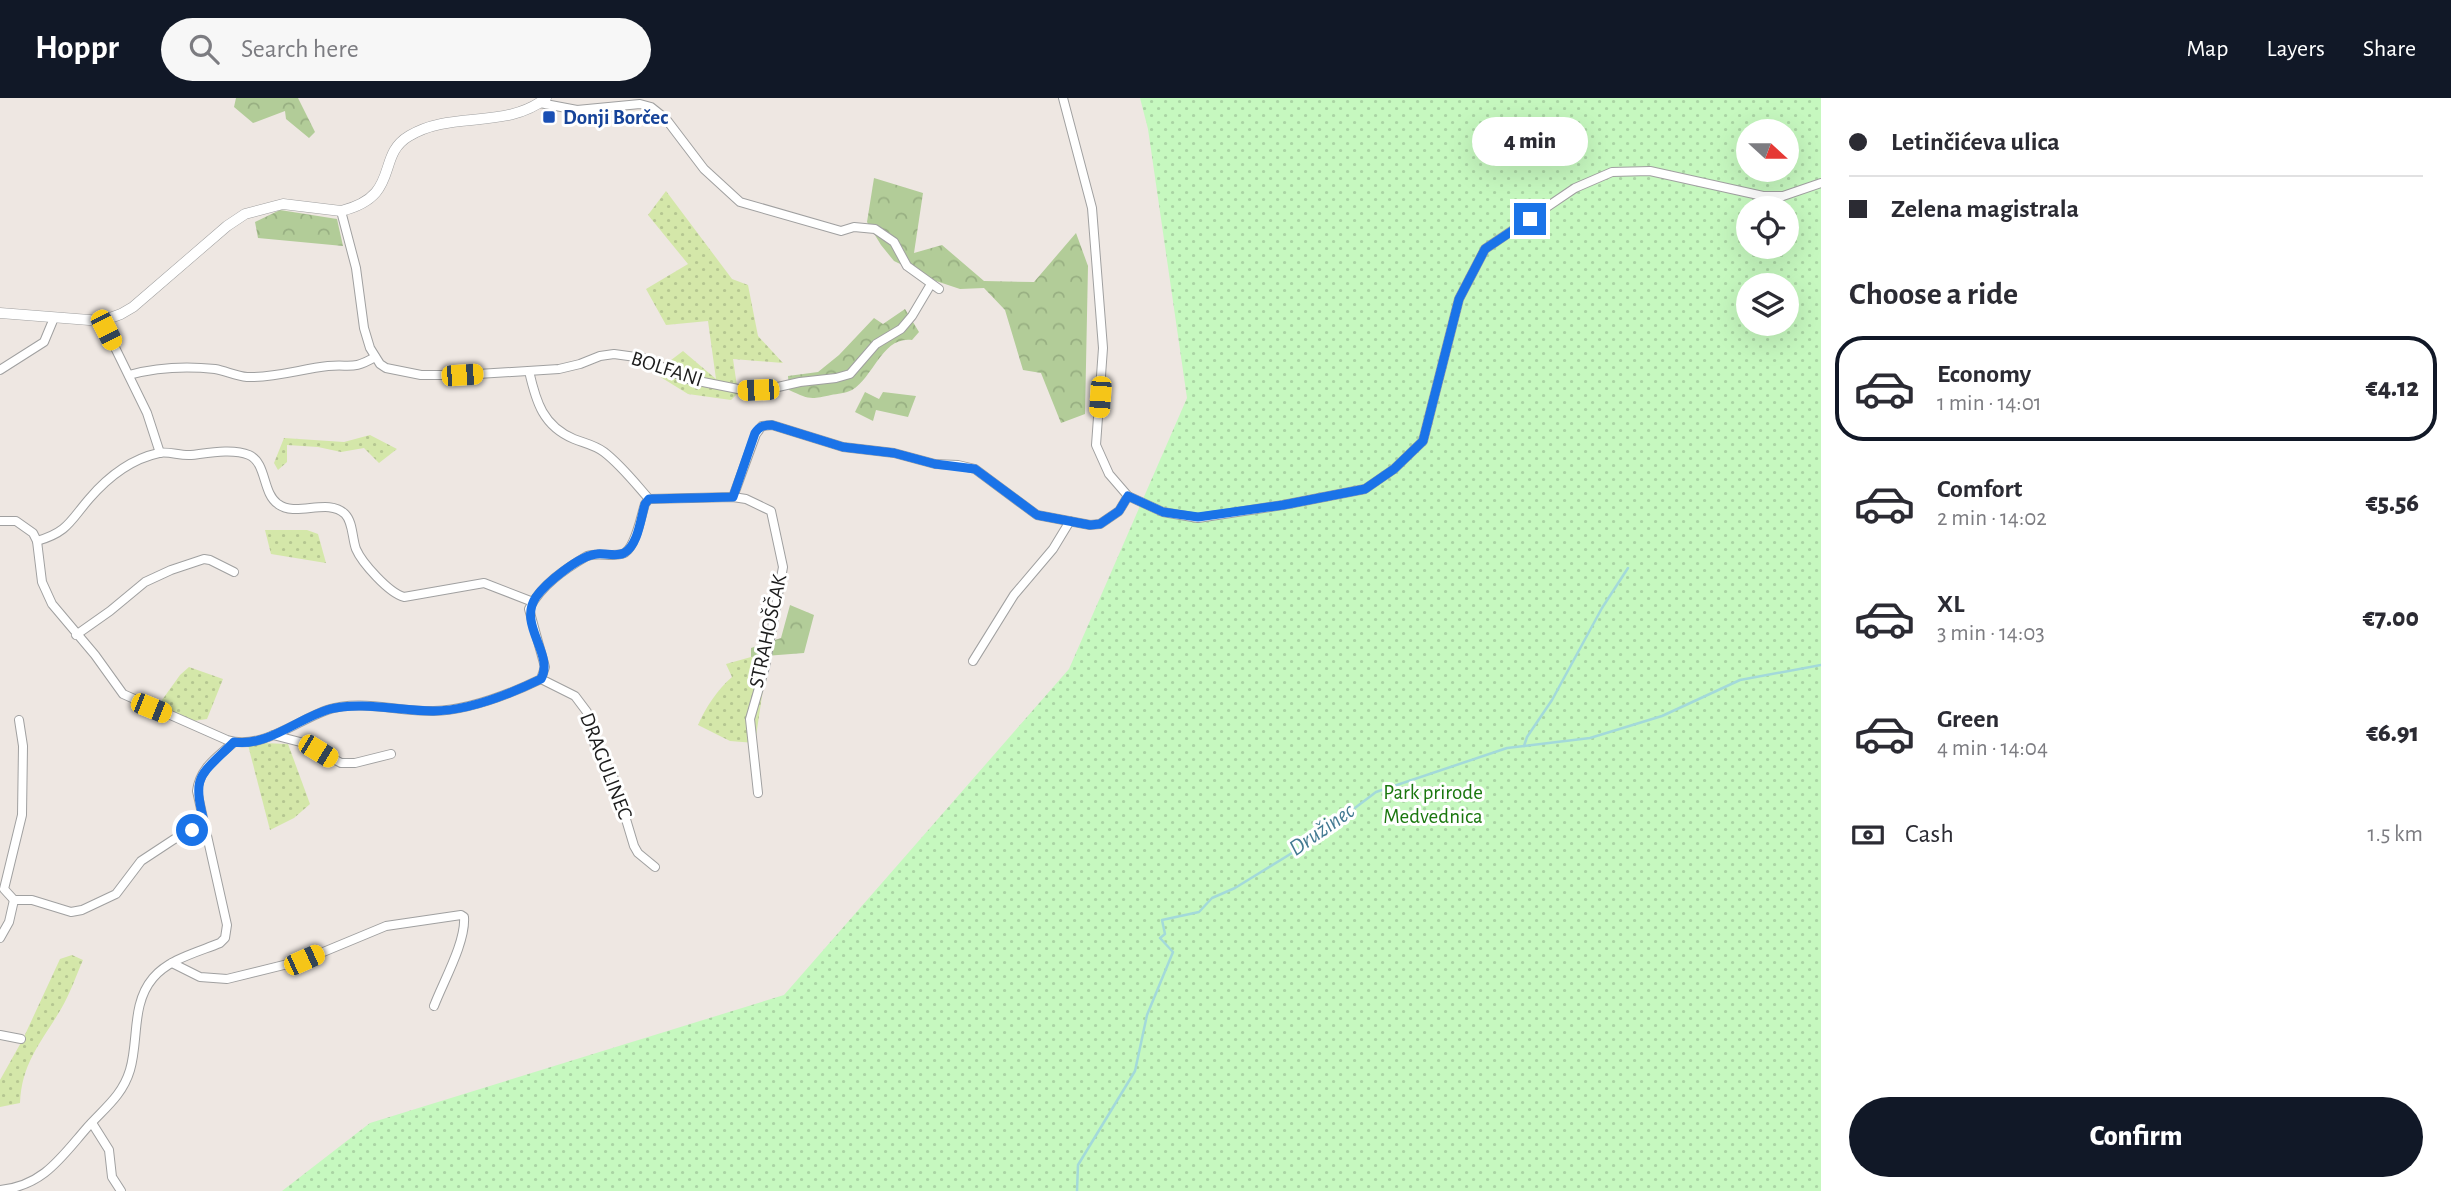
<!DOCTYPE html>
<meta charset="utf-8">
<style>
body{margin:0;font-family:"Alegreya Sans",sans-serif;background:#f7f7f7;color:#2b2b33;height:100vh;display:flex;flex-direction:column;font-size:26px;white-space:nowrap}
*{box-sizing:border-box;margin:0}
p{font-size:23px;color:#7c7c81}
.icon{flex:none;width:38px;height:38px;fill:none;stroke:currentColor;stroke-width:2;stroke-linecap:round;stroke-linejoin:round}
.map{position:relative;flex:1;overflow:hidden}
.sheet{display:flex;flex-direction:column;background:#fff;width:630px}
.sheet>*{flex:none}
.guide{display:grid;align-content:center;height:154px;padding:0 28px;background:#fff}
.needle{width:46px;rotate:111deg}
.controls{position:absolute;left:1736px;top:21px;display:grid;gap:14px}
.controls a{display:grid;place-items:center;width:63px;height:63px;border-radius:50%;background:#fff;box-shadow:0 7px 28px #0002;font-size:35px}
.end{position:absolute;width:32px;height:32px;margin:-16px;border:9px solid #1a73e8;background:#fff;box-shadow:0 0 0 4px #fff}
.from{border-radius:50%}
.bubble{position:absolute;height:49px;border-radius:24px;background:#fff;box-shadow:0 7px 28px #0002;font-size:23px;font-weight:800;line-height:49px;text-align:center}
.car{position:absolute;width:21px;height:42px;margin:-21px -10px;border-radius:9px;box-shadow:0 0 5px 2px #0007;background:linear-gradient(#f5c518 24%,#345 0 40%,#f5c518 0 76%,#345 0 86%,#f5c518 0)}
.guide b{display:flex;align-items:center;gap:24px;height:66px;font-size:26px}
.guide b+b{border-top:2px solid #e1e1e2}
.guide i{width:18px;height:18px;background:#2b2b33}
ul{padding:0;list-style:none}
li{display:flex;align-items:center;gap:21px;height:105px;margin:0 14px 10px;padding:0 14px;border:4px solid transparent;border-radius:28px}
li div{flex:1}
li b{display:block;font-size:26px}
li em{font-style:normal;font-weight:800}
li.on{border-color:#111827}
li>.icon{width:63px;height:63px;stroke-width:1.5}
h2{padding:0 28px;font-size:32px;line-height:84px}
.pay{display:flex;align-items:center;gap:18px;height:77px;padding:0 28px;font-size:26px}
.pay p{margin-inline-start:auto}
.cta{display:flex;gap:14px;margin-top:auto;padding:14px 28px}
.cta a{flex:1;height:80px;border-radius:42px;background:#111827;color:#fff;font-size:28px;font-weight:800;line-height:80px;text-align:center}
header{display:flex;align-items:center;gap:42px;box-sizing:border-box;height:98px;padding:0 35px;background:#111827;color:#fff}
header strong{font-size:33px}
nav{display:flex;gap:38px;margin-inline-start:auto;font-size:24px}
.search{width:490px;height:63px;background:#f7f7f7;display:flex;align-items:center;gap:18px;box-sizing:border-box;padding:0 24px;border-radius:38px;color:#7c7c81;font-size:26px}
main{display:flex;flex:1;min-height:0}
.map>svg:first-child{display:block}
</style>
<header>
<strong>Hoppr</strong>
<div class="search"><svg class="icon" aria-label="search" viewBox="0 0 24 24"><circle cx="10" cy="10" r="6"/><path d="M15 15l6 6"/></svg>Search here</div>
<nav><a>Map</a><a>Layers</a><a>Share</a></nav>
</header>
<main>
<div class="map">
<svg width="1821" height="1093" viewBox="0 0 1821 1093">
<defs>
<pattern id="grass-dots" width="8" height="8" patternUnits="userSpaceOnUse" patternTransform="scale(1.75)"><rect width="8" height="8" fill="#d4e7a9"/><path d="M2 2h.1M6 6h.1" fill="none" stroke="#b5c691" stroke-width="1.8" stroke-linecap="round"/></pattern>
<pattern id="forest-crowns" width="20" height="18" patternUnits="userSpaceOnUse" patternTransform="scale(1.75)"><rect width="20" height="18" fill="#b2cc98"/><path d="M2 6a3 3 0 1 1 6 0M12 15a3 3 0 1 1 6 0" fill="none" stroke="#98af82"/></pattern>
<pattern id="park-dots" width="8" height="8" patternUnits="userSpaceOnUse" patternTransform="scale(1.75)"><rect width="8" height="8" fill="#c6f8bf"/><path d="M2 2h.1M6 6h.1" fill="none" stroke="#aad4a4" stroke-width="1.8" stroke-linecap="round"/></pattern>
</defs>
<rect width="100%" height="100%" fill="#eee7e2"/>
<g fill="url(#grass-dots)">
<polygon points="666,93 732,181 748,187 758,238 783,265 733,261 738,295 731,302 688,296 654,275 683,253 716,281 708,223 666,227 646,191 688,166 648,117"/>
<polygon points="370,337 397,351 379,365 364,350 341,354 318,349 287,347 287,364 278,372 274,365 284,340 344,344"/>
<polygon points="265,432 307,432 318,436 326,465 271,456"/>
<path d="M768 558 755 645 730 643 698 627C706 609 717 592 732 579L726 566 751 559Z"/>
<polygon points="189,569 223,581 207,621 193,623 157,609 180,577"/>
<polygon points="263,645 288,646 310,706 294,720 270,732 248,647"/>
<path d="M72 857 83 862C76 878 70 896 61 911 41 945 22 964 20 1005L0 1009V982L23 941 60 861Z"/>
</g>
<g fill="url(#forest-crowns)">
<polygon points="236,0 298,0 315,34 309,40 286,21 285,13 253,25 234,9"/>
<polygon points="874,80 923,95 914,155 942,147 984,183 1034,184 1076,135 1088,168 1085,316 1061,325 1041,275 1023,272 1005,212 984,190 960,191 933,182 894,163 881,147 867,124"/>
<polygon points="280,112 337,121 343,148 258,140 255,124"/>
<path d="M905 211 919 234 912 242C882 238 874 279 852 292 846 295 837 296 831 297 809 302 809 301 789 292L788 278 818 274 839 257 874 220 883 226Z"/>
<polygon points="865,294 879,301 883,294 916,298 908,319 876,312 873,323 855,314"/>
<polygon points="790,507 814,517 804,555 751,559 751,550 781,540"/>
</g>
<path fill="url(#park-dots)" fill-rule="evenodd" d="M1140 0H1821V1093H282L370 1025 784 897 1069 571 1187 300 1148 31ZM1748 33H1787V72H1748ZM1748 110H1787V149H1748ZM1748 187H1787V226H1748Z"/>
<g fill="none" stroke-linecap="round" stroke-linejoin="round">
<g stroke="#a3d9da" stroke-width="2.5">
<polyline points="1524,648 1527,639 1552,602 1602,510 1628,470"/>
<polyline points="1077,1093 1078,1067 1135,973 1147,917 1173,854 1160,840 1165,836 1162,822 1199,814 1212,800 1235,790 1310,744 1376,694 1507,650 1590,640 1662,618 1740,582 1821,567"/>
</g>
<g stroke="#a0a0a0" stroke-width="10">
<g id="minor">
<polyline points="1063,0 1092,110 1103,250 1096,347 1109,376 1128,398 1163,414 1198,420 1283,407 1365,391 1394,371 1423,343 1459,201 1485,151 1575,90 1612,74 1650,73 1763,98 1783,98 1821,85"/>
<polyline points="540,5 577,12 640,6 651,9 666,21 704,71 740,104 841,133 854,129 875,131 894,144 907,168 939,191"/>
<polyline points="341,113 356,170 364,230 370,250 380,266 386,270 421,277 462,277 559,271 580,266 600,258 614,256 643,260 688,281 743,292 769,291 800,284 836,280 850,276 876,246 901,231 912,218 931,186"/>
<polyline points="102,223 147,315 160,355"/>
<polyline points="0,272 44,244 54,220"/>
<path d="M529 273C536 304 543 328 574 341 584 345 595 347 604 354 621 367 635 385 649 401"/>
<path d="M129 277C158 269 186 268 215 271 226 273 236 278 247 279 274 280 301 271 328 268 351 266 353 272 375 259"/>
<polyline points="733,399 756,336 762,328 772,327 843,349 894,355 935,366 958,367 975,371 1037,417 1090,427 1100,426 1119,413 1128,398"/>
<path d="M0 423H16L33 435 37 443 42 484 52 506 95 557 123 596 227 642C260 653 296 623 327 612 360 601 400 614 434 613 468 612 510 596 541 581L545 569 529 511C541 487 565 471 587 458 599 454 610 459 622 456 635 453 641 418 645 406L649 401 733 399 746 401 771 413 783 469 765 569 750 621 758 695"/>
<path d="M37 443C68 434 70 423 89 401 107 380 131 361 159 355 169 353 180 358 191 357 208 355 233 350 249 357 267 365 262 395 278 406 296 420 328 399 345 416 353 424 352 440 356 451 362 465 389 495 404 499L484 485 533 504"/>
<polyline points="76,537 110,513 145,484 171,472 204,461 210,462 234,474"/>
<polyline points="973,563 1014,497 1053,451 1070,423"/>
<polyline points="541,581 575,598 587,614 595,648 613,678 634,748 638,755 655,769"/>
<polyline points="273,637 304,645 341,665 355,665 391,656"/>
<polyline points="14,802 4,791 22,717 23,648 19,622"/>
<polyline points="0,840 9,824 14,802 32,802 71,814 82,812 116,796 141,763 182,736 205,728"/>
<path d="M172 865 200 879 227 881 304 862 386 828 461 817 464 819C466 844 443 884 434 908"/>
<polyline points="0,937 21,941"/>
<polyline points="92,1025 109,1052 112,1079 121,1093"/>
<path d="M0 1092C42 1088 60 1061 85 1032 102 1012 122 999 130 972 139 942 131 906 153 880 169 861 198 854 220 845L225 840 227 827 197 693C200 669 218 659 234 644"/>
</g>
</g>
<g stroke="#a0a0a0" stroke-width="11">
<path id="tertiary" d="M0 215 102 223 121 216 133 209 227 128 245 116 283 106 341 113C402 98 375 58 409 38 451 12 506 32 546 0"/>
</g>
<use href="#minor" stroke="#fff" stroke-width="8"/>
<use href="#tertiary" stroke="#fff" stroke-width="10"/>
</g>
<g fill="none" stroke-linecap="round" stroke-linejoin="round">
<path stroke="#1a73e8" stroke-width="9" d="M192 732 205 728C192 676 198 680 234 644 268 649 298 620 330 611 362 603 400 613 433 613 467 613 510 596 541 581 555 556 517 527 536 499 546 485 580 457 597 456 605 455 617 459 624 455 638 448 641 419 645 406L649 401 733 399 755 335C760 328 764 327 772 327L843 349 894 355 935 366 975 371 1037 417 1090 427 1100 426 1119 413 1128 398 1163 414 1198 419 1283 407 1365 391 1394 371 1423 343 1459 201 1485 151 1530 121"/>
</g>
<rect fill="#1a4fb4" stroke="#fff" stroke-width="2.5" x="542" y="12" width="14" height="14" rx="3.5"/>
<g text-anchor="middle" dominant-baseline="central" stroke-width="6" stroke-linejoin="round" paint-order="stroke">
<g font-size="21" font-weight="bold" fill="#164399" stroke="#fff" text-anchor="start">
<text x="563" y="19">Donji Borčec</text>
</g>
<g font-size="21" fill="#1c1c1c" stroke="#fff">
<text transform="translate(667 271) rotate(18)">BOLFANI</text>
<text transform="translate(768 533) rotate(-78)">STRAHOŠČAK</text>
<text transform="translate(606 668) rotate(69)">DRAGULINEC</text>
</g>
<g font-size="21" fill="#1a770e" stroke="#fff">
<text x="1433" y="694">Park prirode<tspan x="1433" dy="24">Medvednica</tspan></text>
</g>
<g font-size="23" font-style="italic" fill="#437a92" stroke="#fff">
<text transform="translate(1322 732) rotate(-35)">Družinec</text>
</g>
</g>
</svg>
<div class="controls">
<a><svg class="needle" viewBox="-14 -14 28 28"><path d="M0-13l5 13h-10z" fill="#e53935"/><path d="M0 13l5-13h-10z" fill="#7c7c81"/></svg></a>
<a><svg class="icon" aria-label="locate" viewBox="0 0 24 24"><circle cx="12" cy="12" r="6"/><path d="M12 2v4M12 18v4M2 12h4M18 12h4"/></svg></a>
<a><svg class="icon" aria-label="layers" viewBox="0 0 24 24"><path d="M12 4l9 5-9 5-9-5zM3 14l9 5 9-5"/></svg></a>
</div>
<i class="end from" style="left:192px;top:732px"></i>
<i class="end" style="left:1530px;top:121px"></i>
<div class="bubble" style="left:1472px;top:19px;width:116px">4 min</div>
<i class="car" style="left:106px;top:232px;rotate:153deg"></i>
<i class="car" style="left:462px;top:277px;rotate:86deg"></i>
<i class="car" style="left:758px;top:292px;rotate:268deg"></i>
<i class="car" style="left:1100px;top:299px;rotate:184deg"></i>
<i class="car" style="left:151px;top:610px;rotate:112deg"></i>
<i class="car" style="left:318px;top:653px;rotate:121deg"></i>
<i class="car" style="left:304px;top:862px;rotate:66deg"></i>
</div>
<section class="sheet">
<div class="guide">
<b><i class="from"></i>Letinčićeva ulica</b>
<b><i></i>Zelena magistrala</b>
</div>
<h2>Choose a ride</h2>
<ul>
<li class="on"><svg class="icon" aria-label="car" viewBox="0 0 24 24"><path d="M5 17H2v-5l4-1 3-4h7l3 4 3 1v5h-3M9 17h6M6 11h13"/><circle cx="7" cy="17" r="2"/><circle cx="17" cy="17" r="2"/></svg><div><b>Economy</b><p>1 min · 14:01</p></div><em>€4.12</em></li>
<li><svg class="icon" aria-label="car" viewBox="0 0 24 24"><path d="M5 17H2v-5l4-1 3-4h7l3 4 3 1v5h-3M9 17h6M6 11h13"/><circle cx="7" cy="17" r="2"/><circle cx="17" cy="17" r="2"/></svg><div><b>Comfort</b><p>2 min · 14:02</p></div><em>€5.56</em></li>
<li><svg class="icon" aria-label="car" viewBox="0 0 24 24"><path d="M5 17H2v-5l4-1 3-4h7l3 4 3 1v5h-3M9 17h6M6 11h13"/><circle cx="7" cy="17" r="2"/><circle cx="17" cy="17" r="2"/></svg><div><b>XL</b><p>3 min · 14:03</p></div><em>€7.00</em></li>
<li><svg class="icon" aria-label="car" viewBox="0 0 24 24"><path d="M5 17H2v-5l4-1 3-4h7l3 4 3 1v5h-3M9 17h6M6 11h13"/><circle cx="7" cy="17" r="2"/><circle cx="17" cy="17" r="2"/></svg><div><b>Green</b><p>4 min · 14:04</p></div><em>€6.91</em></li>
</ul>
<div class="pay"><svg class="icon" aria-label="cash" viewBox="0 0 24 24"><path d="M3 7h18v10H3z"/><circle cx="12" cy="12" r="2"/></svg>Cash<p>1.5 km</p></div>
<div class="cta"><a>Confirm</a></div>
</section>
</main>
